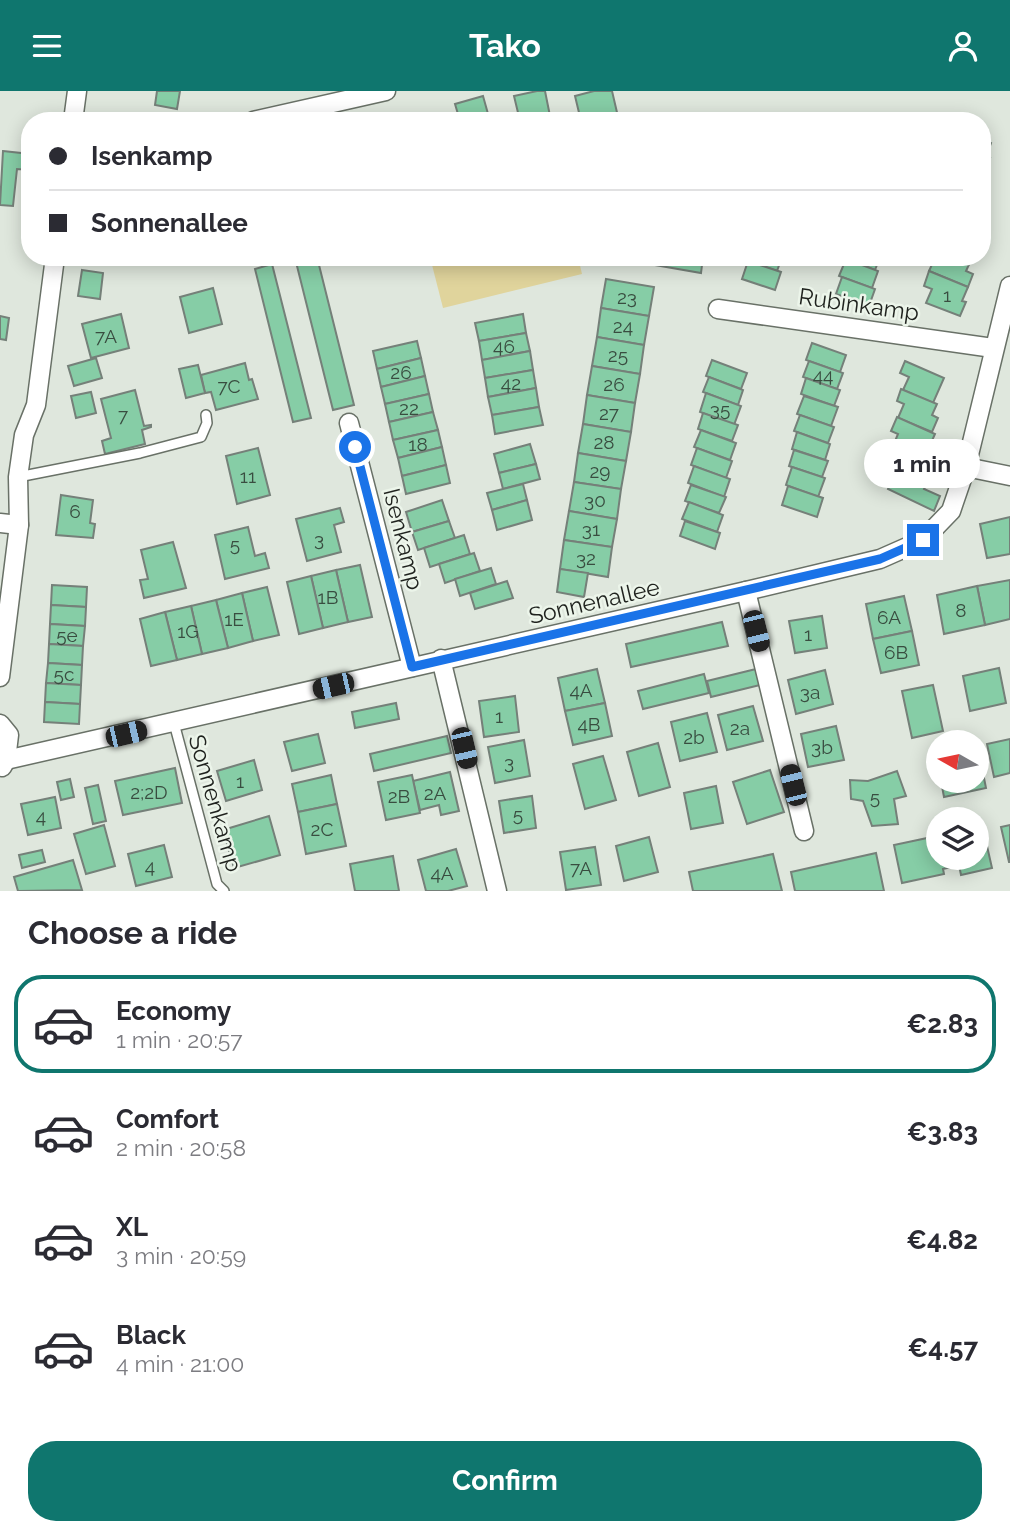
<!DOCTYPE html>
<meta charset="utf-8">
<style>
body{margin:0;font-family:Raleway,sans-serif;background:#f2f2f3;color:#2b2b33;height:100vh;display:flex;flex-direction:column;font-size:26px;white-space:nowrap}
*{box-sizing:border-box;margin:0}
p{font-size:23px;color:#7c7c81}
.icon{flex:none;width:38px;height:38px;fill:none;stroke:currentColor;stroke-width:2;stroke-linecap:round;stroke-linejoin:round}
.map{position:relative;height:800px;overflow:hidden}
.drawer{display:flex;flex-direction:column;background:#fff;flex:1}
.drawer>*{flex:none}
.guide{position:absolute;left:21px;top:21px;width:970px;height:154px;border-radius:28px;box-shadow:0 4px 18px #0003;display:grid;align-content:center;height:154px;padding:0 28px;background:#fff}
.needle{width:46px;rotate:279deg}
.buttons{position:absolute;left:926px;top:639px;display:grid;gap:14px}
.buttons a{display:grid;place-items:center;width:63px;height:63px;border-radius:50%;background:#fff;box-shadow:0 4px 18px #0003;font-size:35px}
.end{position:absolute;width:32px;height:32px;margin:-16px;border:9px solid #1a73e8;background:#fff;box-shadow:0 0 0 4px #fff}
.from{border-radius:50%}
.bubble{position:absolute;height:49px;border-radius:24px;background:#fff;box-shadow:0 4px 18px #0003;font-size:23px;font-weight:700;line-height:49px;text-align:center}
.car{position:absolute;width:21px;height:42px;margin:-21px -10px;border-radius:9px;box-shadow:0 0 5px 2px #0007;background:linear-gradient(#222 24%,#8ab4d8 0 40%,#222 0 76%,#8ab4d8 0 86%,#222 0)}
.guide b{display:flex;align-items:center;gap:24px;height:66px;font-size:26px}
.guide b+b{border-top:2px solid #e1e1e2}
.guide i{width:18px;height:18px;background:#2b2b33}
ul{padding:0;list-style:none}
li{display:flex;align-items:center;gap:21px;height:98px;margin:0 14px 10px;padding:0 14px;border:4px solid transparent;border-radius:28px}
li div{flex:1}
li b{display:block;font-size:26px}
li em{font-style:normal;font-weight:700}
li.current{border-color:#0f766e}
li>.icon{width:63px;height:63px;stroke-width:1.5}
h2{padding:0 28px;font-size:32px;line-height:84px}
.action{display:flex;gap:14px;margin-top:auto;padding:14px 28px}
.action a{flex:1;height:80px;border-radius:28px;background:#0f766e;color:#fff;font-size:28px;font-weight:700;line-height:80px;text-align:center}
header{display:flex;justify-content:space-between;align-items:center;height:91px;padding:0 28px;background:#0f766e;color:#fff;font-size:32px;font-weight:700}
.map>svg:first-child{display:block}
</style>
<header><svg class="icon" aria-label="menu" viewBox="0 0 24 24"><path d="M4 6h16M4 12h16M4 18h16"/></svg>Tako<svg class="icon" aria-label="person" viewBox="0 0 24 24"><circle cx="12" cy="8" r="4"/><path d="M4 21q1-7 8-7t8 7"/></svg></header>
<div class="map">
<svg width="1010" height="800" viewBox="0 0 1010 800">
<rect width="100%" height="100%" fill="#dfe7dd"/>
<polygon fill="#e0d49c" points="430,166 578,166 582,183 443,217"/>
<g fill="#86cda6" stroke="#758079" stroke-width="2">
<polygon points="157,0 180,0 177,18 155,14"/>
<polygon points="537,0 545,0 551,30 520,30 514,5"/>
<polygon points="594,0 612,0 619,30 581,30 575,5"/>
<polygon points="483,5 490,30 460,30 455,13"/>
<polygon points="982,48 991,52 986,66 990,67 985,80 982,79"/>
<polygon points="3,60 30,63 30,79 17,78 13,115 0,114"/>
<polygon points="317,166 354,314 333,319 295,167"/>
<polygon points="609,166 703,166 701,182"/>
<polygon points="746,166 782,166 777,180 745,169"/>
<polygon points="843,166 880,166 875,179"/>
<polygon points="933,166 972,167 966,180 973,183 968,196 929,180 935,167"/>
<polygon points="846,168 878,180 872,197 839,185"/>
<polygon points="748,170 781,181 775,199 742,188"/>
<polygon points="272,173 311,327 293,331 255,178"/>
<polygon points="82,179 103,182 100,208 78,205"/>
<polygon points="929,180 968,196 962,210 966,211 960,225 926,212 932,198 924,195"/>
<polygon points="842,186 875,198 869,215 836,203"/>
<polygon points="606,188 654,196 649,225 601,217"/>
<polygon points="213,197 222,233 189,242 180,206"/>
<polygon points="601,217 649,225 644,254 597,246"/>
<polygon points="121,223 129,257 91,267 82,233"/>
<polygon points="523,223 526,242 479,250 475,232"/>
<polygon points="0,225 9,227 6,249 0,248"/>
<polygon points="526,242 530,260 482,269 479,250"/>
<polygon points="597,246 644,254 640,283 592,275"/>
<polygon points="417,250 421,267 377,278 373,260"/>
<polygon points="812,252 846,264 840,281 806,269"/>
<polygon points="530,260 533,279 485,287 482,269"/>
<polygon points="96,267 102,287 74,295 68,275"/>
<polygon points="421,267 425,285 381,296 377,278"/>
<polygon points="712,269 747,282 741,298 706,285"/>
<polygon points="809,270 843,282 837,298 803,286"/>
<polygon points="905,270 944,287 933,312 903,299 909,286 900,282"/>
<polygon points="245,272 249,289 252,288 258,308 216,319 211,301 205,302 201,284"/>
<polygon points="198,274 205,302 186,307 179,278"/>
<polygon points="592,275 640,283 635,312 587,304"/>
<polygon points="533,279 536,297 488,306 485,287"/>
<polygon points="425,285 429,303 385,313 381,296"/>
<polygon points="709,286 743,299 738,314 703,301"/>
<polygon points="806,287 840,299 834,315 801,303"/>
<polygon points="536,297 539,316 492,324 488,306"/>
<polygon points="901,298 937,313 932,324 938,327 932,341 898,327 904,313 897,310"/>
<polygon points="135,299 144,335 151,334 151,336 142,339 145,353 105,363 102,350 111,347 101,308"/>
<polygon points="91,301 96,322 76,327 71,305"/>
<polygon points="706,302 741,315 734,334 700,321"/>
<polygon points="429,303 433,321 389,331 385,313"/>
<polygon points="587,304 635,312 631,341 583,333"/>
<polygon points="804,305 838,316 831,335 797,323"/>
<polygon points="539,316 543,334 495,343 492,324"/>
<polygon points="433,321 438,339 393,349 389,331"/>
<polygon points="703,322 738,334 732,350 698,338"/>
<polygon points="800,324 834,336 828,352 794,340"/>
<polygon points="897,326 935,343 930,354 935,356 928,370 893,355 898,343 891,340"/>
<polygon points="583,333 631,341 626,370 578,362"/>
<polygon points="438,339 442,356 398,367 393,349"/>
<polygon points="701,339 736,352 730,369 694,356"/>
<polygon points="797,341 830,353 825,369 792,358"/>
<polygon points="530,353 536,373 499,382 494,363"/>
<polygon points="892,354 935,373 924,398 940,405 934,420 888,398 896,378 884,372"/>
<polygon points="442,356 446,374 402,385 398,367"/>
<polygon points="258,357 270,404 237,413 226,365"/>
<polygon points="697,357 732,370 726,387 691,374"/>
<polygon points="794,359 828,370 822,386 789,375"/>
<polygon points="578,362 626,370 621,398 574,391"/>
<polygon points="536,373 540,388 503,398 499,382"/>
<polygon points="446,374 450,392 406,403 402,385"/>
<polygon points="694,375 730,388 724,406 688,392"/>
<polygon points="792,376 825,387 818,406 786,394"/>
<polygon points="574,391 621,398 617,428 569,420"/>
<polygon points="523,393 527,409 492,419 487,402"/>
<polygon points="691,394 726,406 719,422 685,410"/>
<polygon points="788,395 823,407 817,426 782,414"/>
<polygon points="61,404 93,409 90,432 95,433 93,447 56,444"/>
<polygon points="442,409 449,430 412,441 406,421"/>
<polygon points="527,409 532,429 497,439 492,419"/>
<polygon points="689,411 723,424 717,441 682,428"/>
<polygon points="340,417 344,431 334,434 341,461 307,470 296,428"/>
<polygon points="569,420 617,428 612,456 564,449"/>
<polygon points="1010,426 1010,463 987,467 980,433"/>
<polygon points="449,430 455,447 418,459 412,441"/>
<polygon points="685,430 720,442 715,458 680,445"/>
<polygon points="248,436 255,465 265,462 269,477 225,488 215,444"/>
<polygon points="464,444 470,463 430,476 424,457"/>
<polygon points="564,449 612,456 608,486 560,478"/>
<polygon points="173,451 186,497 144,507 140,489 148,488 141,459"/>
<polygon points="474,462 480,480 445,492 439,473"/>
<polygon points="360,474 372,526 348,531 336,479"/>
<polygon points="491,477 496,493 460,505 455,488"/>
<polygon points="560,478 588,482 584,506 557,501"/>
<polygon points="336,479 348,531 323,537 311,485"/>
<polygon points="311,485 323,537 299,543 287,491"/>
<polygon points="1010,489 1010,528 985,534 977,495"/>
<polygon points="507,490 513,507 475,518 470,502"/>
<polygon points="52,494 87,496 86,516 51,514"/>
<polygon points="977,495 985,534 944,543 937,504"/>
<polygon points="267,496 279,544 253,550 242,502"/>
<polygon points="242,502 253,550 228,557 216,509"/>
<polygon points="904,505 912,540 873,548 866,513"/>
<polygon points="216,509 228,557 202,563 191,515"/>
<polygon points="51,514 86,516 85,535 50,533"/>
<polygon points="191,515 202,563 177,569 165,521"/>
<polygon points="165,521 177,569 151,575 140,528"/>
<polygon points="822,525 827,557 795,562 789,530"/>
<polygon points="722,531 728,555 631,576 626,553"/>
<polygon points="50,533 85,535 83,555 49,553"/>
<polygon points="912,540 919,574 881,582 873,548"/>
<polygon points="49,553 83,555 82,574 48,572"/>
<polygon points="48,572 82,574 81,594 46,592"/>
<polygon points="999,577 1006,612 970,620 963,585"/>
<polygon points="597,578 605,612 565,620 558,587"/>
<polygon points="756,578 760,594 711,606 707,590"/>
<polygon points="825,579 833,613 796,623 788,589"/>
<polygon points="704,583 709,602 643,618 638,600"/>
<polygon points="46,592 81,594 80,613 45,611"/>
<polygon points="933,594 943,640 912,647 902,600"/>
<polygon points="515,605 519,641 484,646 479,610"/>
<polygon points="45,611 80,613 79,633 44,631"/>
<polygon points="396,612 399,628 355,637 352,621"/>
<polygon points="605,612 612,645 573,654 565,620"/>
<polygon points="753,615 763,650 727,659 718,624"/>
<polygon points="707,622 717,661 680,670 671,631"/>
<polygon points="836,635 844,669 808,676 801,643"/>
<polygon points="318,643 325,672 292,680 284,651"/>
<polygon points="447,645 451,662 374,680 370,663"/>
<polygon points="1010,648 1010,682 994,686 987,653"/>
<polygon points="524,649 530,685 495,692 488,656"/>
<polygon points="658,652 670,696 639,705 627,661"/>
<polygon points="977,652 986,697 944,706 941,690 976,690"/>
<polygon points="603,665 616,709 585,718 573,673"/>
<polygon points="254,669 262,699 226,710 217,680"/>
<polygon points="175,677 182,712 123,724 115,690"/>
<polygon points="770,679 784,721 747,733 733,691"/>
<polygon points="897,680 906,705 894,708 898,733 872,735 863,710 851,708 850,689 868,690"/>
<polygon points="450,681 459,720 441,724 439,714 420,719 413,690"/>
<polygon points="331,684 337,713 298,721 292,693"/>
<polygon points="412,684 420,722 386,729 378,691"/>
<polygon points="70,688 74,706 61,709 57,691"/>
<polygon points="98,694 106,730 93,733 85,697"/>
<polygon points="716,695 723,732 691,738 684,702"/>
<polygon points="532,705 536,737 504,742 499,710"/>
<polygon points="55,706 61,737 28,744 21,713"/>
<polygon points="337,713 346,755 306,763 298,721"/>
<polygon points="269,725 280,764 234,777 223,739"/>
<polygon points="982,733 992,777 961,784 959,774 943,778 944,783 902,792 894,754 932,746 934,752 938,751 938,766 976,766 976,734"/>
<polygon points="104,734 115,775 86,783 74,743"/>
<polygon points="1010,734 1010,771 1009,771 1001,736"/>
<polygon points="649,746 658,781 624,790 616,755"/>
<polygon points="164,754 172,786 136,795 128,763"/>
<polygon points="595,756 601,794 566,799 560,761"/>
<polygon points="456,758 467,795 448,800 426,800 418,769"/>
<polygon points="42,759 45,771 22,777 19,764"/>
<polygon points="876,762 884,800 795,800 791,781"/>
<polygon points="773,763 782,800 693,800 689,781"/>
<polygon points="393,765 399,800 355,800 350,773"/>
<polygon points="73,769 82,799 18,800 14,786"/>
</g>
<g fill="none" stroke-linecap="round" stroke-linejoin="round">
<g stroke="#697167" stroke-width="12">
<g id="service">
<polyline points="18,386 140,362 201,346 207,332 206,324"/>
<polyline points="174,632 217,793 224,800"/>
</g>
</g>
<g stroke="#697167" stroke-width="21">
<g id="minor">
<polyline points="73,30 77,0"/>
<polyline points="253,30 386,0"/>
<polyline points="718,218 993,257"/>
<polyline points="349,332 412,576"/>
<polyline points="966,376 1010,385"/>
<polyline points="0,432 19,434"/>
<polyline points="746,500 804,740"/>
<polyline points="441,568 497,800"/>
<polyline points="0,586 19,434 18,386 24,344 36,314 55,166"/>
<polyline points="0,633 9,644 6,669 2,676"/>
<polyline points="6,669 746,500 880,468 923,449 951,420 966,376 1010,195"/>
</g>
</g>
<use href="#service" stroke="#fff" stroke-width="9"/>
<use href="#minor" stroke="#fff" stroke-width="18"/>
</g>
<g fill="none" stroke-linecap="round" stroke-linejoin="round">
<polyline stroke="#1a73e8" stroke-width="9" points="355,356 412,576 880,468 923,449"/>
</g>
<g text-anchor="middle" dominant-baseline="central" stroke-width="5" stroke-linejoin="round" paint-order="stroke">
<g font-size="19" fill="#394d40">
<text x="947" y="204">1</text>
<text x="627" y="206">23</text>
<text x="623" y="235">24</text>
<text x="106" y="245">7A</text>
<text x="504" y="255">46</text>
<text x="618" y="264">25</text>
<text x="401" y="281">26</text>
<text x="823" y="284">44</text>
<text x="511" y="292">42</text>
<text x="614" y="293">26</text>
<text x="229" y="295">7C</text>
<text x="409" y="317">22</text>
<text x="720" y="318">35</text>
<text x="609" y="322">27</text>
<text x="123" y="324">7</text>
<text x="604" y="351">28</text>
<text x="418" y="353">18</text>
<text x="600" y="380">29</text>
<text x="248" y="385">11</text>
<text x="595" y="409">30</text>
<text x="75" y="420">6</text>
<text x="591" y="438">31</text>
<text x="319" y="448">3</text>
<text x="235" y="453">5</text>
<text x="586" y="467">32</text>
<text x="328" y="506">1B</text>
<text x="961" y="519">8</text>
<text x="889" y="526">6A</text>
<text x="234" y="528">1E</text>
<text x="188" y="540">1G</text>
<text x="808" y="543">1</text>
<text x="67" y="544">5e</text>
<text x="896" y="561">6B</text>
<text x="64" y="583">5c</text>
<text x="581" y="599">4A</text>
<text x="810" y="601">3a</text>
<text x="499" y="625">1</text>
<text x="589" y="633">4B</text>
<text x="740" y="637">2a</text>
<text x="694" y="646">2b</text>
<text x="822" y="656">3b</text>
<text x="509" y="671">3</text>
<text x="240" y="690">1</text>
<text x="149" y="701">2;2D</text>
<text x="435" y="702">2A</text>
<text x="399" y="705">2B</text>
<text x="875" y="706">5</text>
<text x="518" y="723">5</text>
<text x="41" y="725">4</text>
<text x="322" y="738">2C</text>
<text x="150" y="775">4</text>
<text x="581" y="777">7A</text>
<text x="442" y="782">4A</text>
</g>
<g font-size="23" fill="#1f221e" stroke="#ecf5ea">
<text transform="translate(859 213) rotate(8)">Rubinkamp</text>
<text transform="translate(404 448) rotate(76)">Isenkamp</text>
<text transform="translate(594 510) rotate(-13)">Sonnenallee</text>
<text transform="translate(216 712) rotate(74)">Sonnenkamp</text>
</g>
</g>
</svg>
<div class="buttons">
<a><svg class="needle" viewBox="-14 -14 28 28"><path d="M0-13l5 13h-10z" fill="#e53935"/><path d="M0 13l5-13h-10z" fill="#7c7c81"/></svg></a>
<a><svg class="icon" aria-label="layers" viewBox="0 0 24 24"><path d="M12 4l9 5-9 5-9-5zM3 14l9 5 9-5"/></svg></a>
</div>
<i class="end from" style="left:355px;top:356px"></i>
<i class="end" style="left:923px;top:449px"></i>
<div class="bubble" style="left:864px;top:348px;width:116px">1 min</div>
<i class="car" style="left:756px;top:540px;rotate:166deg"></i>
<i class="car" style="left:333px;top:595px;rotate:257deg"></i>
<i class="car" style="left:126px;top:643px;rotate:77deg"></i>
<i class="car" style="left:464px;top:657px;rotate:167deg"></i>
<i class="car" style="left:793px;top:694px;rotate:346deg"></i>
<div class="guide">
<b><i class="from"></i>Isenkamp</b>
<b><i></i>Sonnenallee</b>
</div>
</div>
<section class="drawer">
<h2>Choose a ride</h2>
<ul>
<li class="current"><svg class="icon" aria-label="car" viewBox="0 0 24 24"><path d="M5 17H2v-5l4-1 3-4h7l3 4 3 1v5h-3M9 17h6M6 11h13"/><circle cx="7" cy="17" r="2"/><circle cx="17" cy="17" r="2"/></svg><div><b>Economy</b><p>1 min · 20:57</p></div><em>€2.83</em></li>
<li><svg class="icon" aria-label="car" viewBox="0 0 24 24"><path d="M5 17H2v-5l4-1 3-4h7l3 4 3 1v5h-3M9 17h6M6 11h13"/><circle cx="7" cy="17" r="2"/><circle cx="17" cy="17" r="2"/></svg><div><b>Comfort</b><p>2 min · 20:58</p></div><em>€3.83</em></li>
<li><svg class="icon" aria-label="car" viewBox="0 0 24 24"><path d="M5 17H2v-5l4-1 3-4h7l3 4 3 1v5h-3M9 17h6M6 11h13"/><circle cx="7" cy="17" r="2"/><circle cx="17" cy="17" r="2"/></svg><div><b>XL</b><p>3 min · 20:59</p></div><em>€4.82</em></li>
<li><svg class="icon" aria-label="car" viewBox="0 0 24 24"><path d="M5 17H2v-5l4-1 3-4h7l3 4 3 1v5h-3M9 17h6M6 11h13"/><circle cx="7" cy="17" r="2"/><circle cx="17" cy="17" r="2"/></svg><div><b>Black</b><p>4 min · 21:00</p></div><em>€4.57</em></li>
</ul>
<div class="action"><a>Confirm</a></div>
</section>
